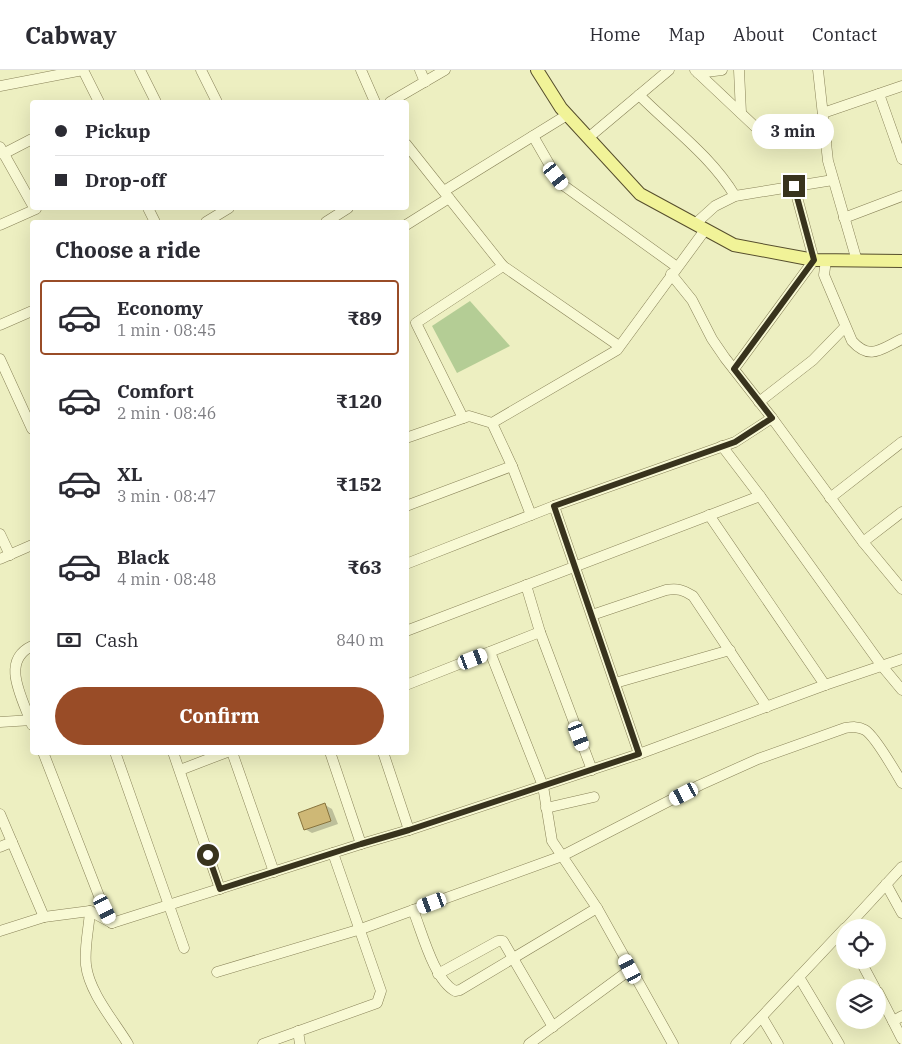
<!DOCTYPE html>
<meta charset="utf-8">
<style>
body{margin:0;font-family:"IBM Plex Serif",serif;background:#f2f2f3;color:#2b2b33;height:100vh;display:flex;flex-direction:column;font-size:19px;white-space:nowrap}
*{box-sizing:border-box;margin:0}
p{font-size:16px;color:#7c7c81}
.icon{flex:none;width:28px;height:28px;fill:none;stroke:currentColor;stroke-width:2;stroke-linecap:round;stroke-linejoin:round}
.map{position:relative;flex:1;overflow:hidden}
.side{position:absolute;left:30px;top:150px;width:379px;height:535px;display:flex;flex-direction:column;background:#fff;border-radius:5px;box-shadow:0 5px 20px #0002}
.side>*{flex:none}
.banner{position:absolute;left:30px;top:30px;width:379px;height:110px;border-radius:5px;box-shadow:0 5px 20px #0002;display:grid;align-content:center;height:110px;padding:0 25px;background:#fff}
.fabs{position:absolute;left:836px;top:849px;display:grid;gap:10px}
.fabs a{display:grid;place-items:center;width:50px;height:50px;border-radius:50%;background:#fff;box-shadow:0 5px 20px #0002;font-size:25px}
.end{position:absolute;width:22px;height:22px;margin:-11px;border:6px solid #38331d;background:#fff;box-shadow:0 0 0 2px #fff}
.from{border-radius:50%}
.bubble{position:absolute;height:35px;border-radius:18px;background:#fff;box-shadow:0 5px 20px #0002;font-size:16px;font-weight:700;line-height:35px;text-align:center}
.car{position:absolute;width:15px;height:30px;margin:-15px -8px;border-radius:6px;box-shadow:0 0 4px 1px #0007;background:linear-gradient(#fff 24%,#345 0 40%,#fff 0 76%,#345 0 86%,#fff 0)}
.banner b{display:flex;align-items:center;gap:18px;height:48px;font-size:19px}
.banner b+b{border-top:1px solid #e1e1e2}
.banner i{width:12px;height:12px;background:#2b2b33}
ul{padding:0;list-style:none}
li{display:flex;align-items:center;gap:15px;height:75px;margin:0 10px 8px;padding:0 15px;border:2px solid transparent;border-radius:5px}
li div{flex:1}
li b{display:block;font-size:19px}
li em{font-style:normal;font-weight:700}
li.active{border-color:#994c27}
li>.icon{width:45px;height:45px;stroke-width:1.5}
h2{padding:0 25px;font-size:22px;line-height:60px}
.pay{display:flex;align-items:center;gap:12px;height:55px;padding:0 25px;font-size:19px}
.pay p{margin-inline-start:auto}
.cta{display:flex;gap:10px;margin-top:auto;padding:10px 25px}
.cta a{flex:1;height:58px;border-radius:30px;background:#994c27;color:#fff;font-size:20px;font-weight:700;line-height:58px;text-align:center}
header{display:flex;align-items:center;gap:30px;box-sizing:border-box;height:70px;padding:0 25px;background:#fff;border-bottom:1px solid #e1e1e2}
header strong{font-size:24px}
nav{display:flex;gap:28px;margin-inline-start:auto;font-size:18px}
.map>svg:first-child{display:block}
</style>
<header>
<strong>Cabway</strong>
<nav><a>Home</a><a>Map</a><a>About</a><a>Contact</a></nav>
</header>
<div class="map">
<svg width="902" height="974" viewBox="0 0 902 974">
<rect width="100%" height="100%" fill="#edefc1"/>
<polygon fill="#b4cd95" points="470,231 510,276 457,303 432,256"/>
<polygon fill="#0003" points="325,735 332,739 338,754 312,763 305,759"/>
<polygon fill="#ceb876" stroke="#88743e" points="325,733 331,751 304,760 298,743"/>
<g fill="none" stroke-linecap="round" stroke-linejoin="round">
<g stroke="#888258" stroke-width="11">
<g id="minor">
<polyline points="140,0 156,32"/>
<polyline points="201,0 217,32"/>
<polyline points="361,0 375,32"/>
<polyline points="420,0 425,12"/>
<polyline points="695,0 764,65 776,72 826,71"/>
<polyline points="739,0 741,43"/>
<polyline points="818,0 828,91 857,191"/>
<polyline points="698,3 722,0"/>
<polyline points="0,16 83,0 99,32"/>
<polyline points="879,24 902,89"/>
<path d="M639 25C672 58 711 86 735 126"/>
<polyline points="390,32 445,0"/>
<polyline points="823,43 902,16"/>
<polyline points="533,66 556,106 563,115 677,197"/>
<polyline points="588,68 669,0"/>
<polyline points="406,74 503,196 619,276"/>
<polyline points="0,77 32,134"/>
<polyline points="3,84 32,69"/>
<polyline points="444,121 567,45"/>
<polyline points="148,138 155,152"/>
<polyline points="844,148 902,126"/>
<polyline points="206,152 229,138"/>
<polyline points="326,152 348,138"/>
<polyline points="695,154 715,136 735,126 833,110"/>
<polyline points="0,155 36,139"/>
<polyline points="406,155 449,128"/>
<path d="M826 190 824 205 852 271C870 291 881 279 902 269"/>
<polyline points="0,255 32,241"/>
<polyline points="0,289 32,359"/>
<polyline points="734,299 814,190 794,116"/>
<polyline points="759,332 813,290 845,257"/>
<polyline points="463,348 416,253 503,196"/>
<polyline points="772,348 863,472 902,519"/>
<polyline points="406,368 469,346 492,353 617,280 705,160"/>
<polyline points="722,376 760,426 882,596 902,620"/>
<polyline points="512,396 531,445"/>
<polyline points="830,428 902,372"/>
<polyline points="406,436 512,396 492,353"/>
<polyline points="554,436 639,684"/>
<polyline points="709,445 825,615"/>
<polyline points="0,464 10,485"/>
<polyline points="863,472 902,442"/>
<polyline points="0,489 32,475"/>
<polyline points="406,494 554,436 735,372 772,348 725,288 712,269 692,230 671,204"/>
<polyline points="526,515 540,562 592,700"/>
<path d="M592 545 666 520C678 518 683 520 693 526L767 637"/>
<polyline points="406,561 760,426"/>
<path d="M32 576C0 591 22 627 32 655"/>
<polyline points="490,582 543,716 552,771 597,838 673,974"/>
<polyline points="615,613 730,580"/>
<polyline points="406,615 540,562"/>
<polyline points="0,652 32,650"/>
<polyline points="43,682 99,826 112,853 361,774 409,760 639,684 825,615 902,589"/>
<polyline points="115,682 184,878"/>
<polyline points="173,682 220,819"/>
<polyline points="232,682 274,802"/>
<polyline points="330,682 361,774"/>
<polyline points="383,682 409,760"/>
<polyline points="180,700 227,682"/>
<polyline points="546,738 594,727"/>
<polyline points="0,744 44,847 90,841 112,853"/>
<polyline points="0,777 12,772"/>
<polyline points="886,814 902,843"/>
<path d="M413 840C422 862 434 910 455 921L460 920 597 838"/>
<path d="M90 841C89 858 84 878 86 895 89 922 114 951 128 974"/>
<polyline points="846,858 902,797"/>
<polyline points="0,861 44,847"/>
<polyline points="860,890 875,918"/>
<path d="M217 902 361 859 562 786 700 715 758 689 845 658C852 657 858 656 865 660 875 666 895 701 902 713"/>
<polyline points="438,904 498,871 503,871 553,957"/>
<polyline points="799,907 839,974"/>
<polyline points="878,922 902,969"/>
<polyline points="762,947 778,974"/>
<polyline points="893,951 902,946"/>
<polyline points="298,961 300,974"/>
<polyline points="263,974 377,933 381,921 333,783"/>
<polyline points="529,974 631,899"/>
<polyline points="736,974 845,858"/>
</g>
</g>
<g stroke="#564e2d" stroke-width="14">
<polyline id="major" points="537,0 561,38 640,124 734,175 814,190 902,191"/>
</g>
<use href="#minor" stroke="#f8f9d4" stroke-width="10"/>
<use href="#major" stroke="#f1f398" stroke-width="12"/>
</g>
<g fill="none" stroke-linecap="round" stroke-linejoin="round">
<polyline stroke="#38331d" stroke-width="6" points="208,785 220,819 361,774 409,760 639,684 554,436 735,372 772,348 734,299 814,190 794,116"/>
</g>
</svg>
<div class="fabs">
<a><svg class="icon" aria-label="locate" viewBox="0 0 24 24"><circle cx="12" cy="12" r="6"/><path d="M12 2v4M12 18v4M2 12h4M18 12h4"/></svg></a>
<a><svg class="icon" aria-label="layers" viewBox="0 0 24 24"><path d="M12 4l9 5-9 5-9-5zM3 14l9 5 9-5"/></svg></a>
</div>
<i class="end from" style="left:208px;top:785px"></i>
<i class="end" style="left:794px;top:116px"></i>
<div class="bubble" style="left:752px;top:44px;width:82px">3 min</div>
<i class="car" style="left:556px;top:106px;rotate:142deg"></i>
<i class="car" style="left:473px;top:589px;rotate:69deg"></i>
<i class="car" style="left:579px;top:666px;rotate:159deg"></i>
<i class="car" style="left:684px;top:724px;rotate:243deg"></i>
<i class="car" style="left:432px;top:833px;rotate:250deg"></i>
<i class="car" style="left:105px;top:839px;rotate:154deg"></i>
<i class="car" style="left:630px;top:899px;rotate:332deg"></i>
<div class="banner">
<b><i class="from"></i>Pickup</b>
<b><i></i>Drop-off</b>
</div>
<section class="side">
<h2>Choose a ride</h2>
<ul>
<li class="active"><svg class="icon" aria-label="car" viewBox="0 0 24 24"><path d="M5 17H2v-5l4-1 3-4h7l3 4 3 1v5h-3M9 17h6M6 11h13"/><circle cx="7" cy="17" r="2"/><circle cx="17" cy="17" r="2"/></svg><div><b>Economy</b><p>1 min · 08:45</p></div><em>₹89</em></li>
<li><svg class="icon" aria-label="car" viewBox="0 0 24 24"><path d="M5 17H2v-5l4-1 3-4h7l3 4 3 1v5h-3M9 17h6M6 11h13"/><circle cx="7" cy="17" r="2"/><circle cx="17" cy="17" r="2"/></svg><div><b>Comfort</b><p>2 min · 08:46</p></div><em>₹120</em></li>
<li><svg class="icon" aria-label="car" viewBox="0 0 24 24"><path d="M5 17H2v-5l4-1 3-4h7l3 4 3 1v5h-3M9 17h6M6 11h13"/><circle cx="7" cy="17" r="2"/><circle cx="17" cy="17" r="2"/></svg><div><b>XL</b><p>3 min · 08:47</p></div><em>₹152</em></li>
<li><svg class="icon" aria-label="car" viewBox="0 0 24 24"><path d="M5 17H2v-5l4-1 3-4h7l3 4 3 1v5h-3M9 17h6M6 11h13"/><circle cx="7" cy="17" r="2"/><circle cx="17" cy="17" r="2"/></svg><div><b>Black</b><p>4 min · 08:48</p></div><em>₹63</em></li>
</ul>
<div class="pay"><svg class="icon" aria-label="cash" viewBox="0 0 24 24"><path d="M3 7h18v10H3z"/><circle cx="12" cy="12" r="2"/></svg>Cash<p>840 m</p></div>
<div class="cta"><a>Confirm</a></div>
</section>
</div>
